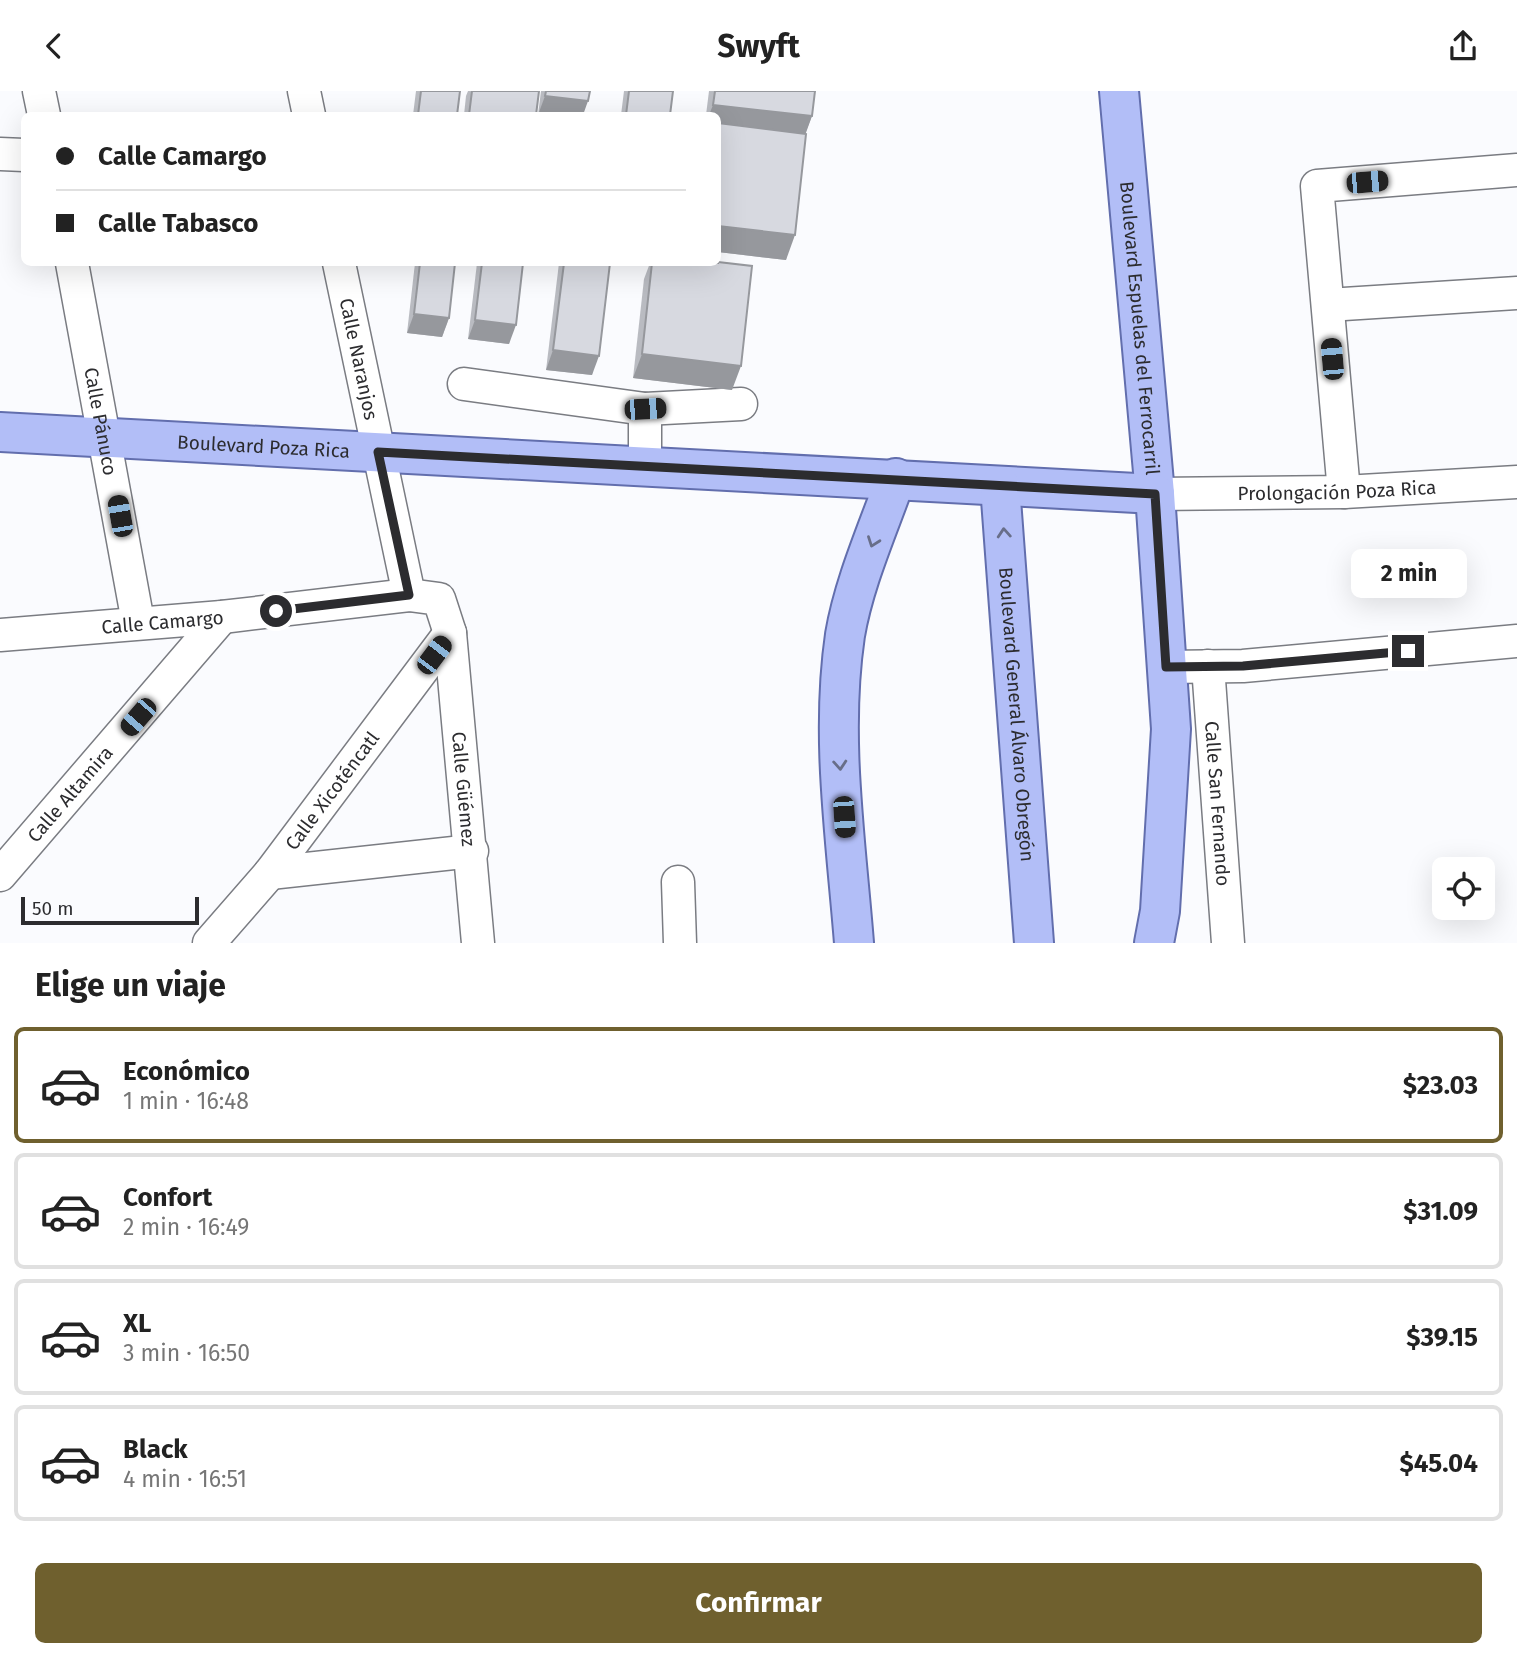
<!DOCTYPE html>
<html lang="es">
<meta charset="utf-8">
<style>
body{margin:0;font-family:"Fira Sans",sans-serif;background:#f2f2f2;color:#222;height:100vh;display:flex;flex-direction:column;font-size:26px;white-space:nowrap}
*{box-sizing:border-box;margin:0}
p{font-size:23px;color:#767676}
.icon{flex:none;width:38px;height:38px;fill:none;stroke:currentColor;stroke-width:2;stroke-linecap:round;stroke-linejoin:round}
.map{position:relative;height:852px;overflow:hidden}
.panel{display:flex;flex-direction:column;background:#fff;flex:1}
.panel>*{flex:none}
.banner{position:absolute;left:21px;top:21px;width:700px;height:154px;border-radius:10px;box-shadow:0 7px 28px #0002;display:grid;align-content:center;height:154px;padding:0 35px;background:#fff}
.tools{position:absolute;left:1432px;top:766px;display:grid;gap:14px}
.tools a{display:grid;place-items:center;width:63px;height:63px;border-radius:10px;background:#fff;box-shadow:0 7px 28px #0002;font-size:35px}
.scale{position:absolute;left:21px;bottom:18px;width:178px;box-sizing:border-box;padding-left:7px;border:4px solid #2c2c2f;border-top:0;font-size:19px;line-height:24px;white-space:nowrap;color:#2c2c2f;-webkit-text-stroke:5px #fafbfe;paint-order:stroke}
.end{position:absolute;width:32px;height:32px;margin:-16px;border:9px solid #2c2c2f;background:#fff;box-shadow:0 0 0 4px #fff}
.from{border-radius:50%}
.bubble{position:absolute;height:49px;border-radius:10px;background:#fff;box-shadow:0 7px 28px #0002;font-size:23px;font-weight:700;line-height:49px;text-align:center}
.car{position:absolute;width:21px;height:42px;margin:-21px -10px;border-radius:9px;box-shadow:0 0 5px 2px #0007;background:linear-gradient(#222 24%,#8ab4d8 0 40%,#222 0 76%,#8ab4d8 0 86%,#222 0)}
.banner b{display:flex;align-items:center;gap:24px;height:66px;font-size:26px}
.banner b+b{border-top:2px solid #e0e0e0}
.banner i{width:18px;height:18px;background:#222}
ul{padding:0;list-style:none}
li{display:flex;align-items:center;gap:21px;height:116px;margin:0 14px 10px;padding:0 21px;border:4px solid #e0e0e0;border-radius:10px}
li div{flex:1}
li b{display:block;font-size:26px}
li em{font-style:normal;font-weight:700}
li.selected{border-color:#6f602e}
li>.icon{width:63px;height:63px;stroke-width:1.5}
h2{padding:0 35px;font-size:32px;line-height:84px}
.button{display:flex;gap:14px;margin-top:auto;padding:14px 35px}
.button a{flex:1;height:80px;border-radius:10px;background:#6f602e;color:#fff;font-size:28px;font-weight:700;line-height:80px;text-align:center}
header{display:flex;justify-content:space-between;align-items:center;height:91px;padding:0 35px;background:#fff;font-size:32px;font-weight:700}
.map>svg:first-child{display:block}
</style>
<header><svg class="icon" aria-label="back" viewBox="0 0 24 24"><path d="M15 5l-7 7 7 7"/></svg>Swyft<svg class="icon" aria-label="share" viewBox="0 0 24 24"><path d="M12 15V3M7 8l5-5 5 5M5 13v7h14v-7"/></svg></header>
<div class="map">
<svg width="1517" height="852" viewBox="0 0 1517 852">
<rect width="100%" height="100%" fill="#fafbfe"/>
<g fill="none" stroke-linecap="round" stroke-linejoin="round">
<g stroke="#7a7c82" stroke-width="35">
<g id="minor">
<polyline points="39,0 44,24"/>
<polyline points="304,0 309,24"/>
<polyline points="0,63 24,64"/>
<path id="s1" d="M72 172 138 531"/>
<path id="s2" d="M339 172 409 504 439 508 450 542 478 852"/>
<polyline points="1328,214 1517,202"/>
<polyline points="464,293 645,318 645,376"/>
<polyline points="645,318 741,313"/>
<polyline points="1344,401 1317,95 1517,79"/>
<path id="s3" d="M1155 403 1344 401 1517 391"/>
<path id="s4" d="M0 544 222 526 409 504"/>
<path id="s5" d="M1208 575 1228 852"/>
<polyline points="1166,576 1243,575 1517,550"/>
<polyline points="270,782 472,760"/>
<path id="s6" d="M0 784 222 526"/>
<polyline points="678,791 680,852"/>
<path id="s7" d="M209 852 270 782 450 542"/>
</g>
</g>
<g stroke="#626ead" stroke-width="42">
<g id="major">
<path id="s8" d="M1119 0 1155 403 1171 638 1160 820 1154 852"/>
<path id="s9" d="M0 341 1155 403"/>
<path id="s10" d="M1000 395 1034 852"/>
<path d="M854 852C846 750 830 646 845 544 854 491 878 438 896 387"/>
</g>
</g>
<use href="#minor" stroke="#fff" stroke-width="32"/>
<use href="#major" stroke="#b2bef7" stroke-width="38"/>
</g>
<g fill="#b9bbc1">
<polygon points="416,0 460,0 457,24 413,24"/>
<polygon points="468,0 539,0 536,24 464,24 466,5"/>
<polygon points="541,0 590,0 538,24"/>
<polygon points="624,0 673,0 670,24 621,24"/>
<polygon points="709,0 815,0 812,25 805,43 786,169 718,161 718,24 706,24"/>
<polygon points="415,172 455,172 449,227 442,246 407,242"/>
<polygon points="477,172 523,172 509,253 468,248"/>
<polygon points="559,172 610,172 592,284 546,279"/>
<polygon points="650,172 718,172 732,299 633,287 644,188"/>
</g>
<g fill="#96989d">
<polygon points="545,5 588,10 583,24 538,24"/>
<polygon points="713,14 812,25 803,50 718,40 718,24 709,24"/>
<polygon points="718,135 795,144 786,169 718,161"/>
<polygon points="414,223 449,227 442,246 407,242"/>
<polygon points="475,229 516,234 509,253 468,248"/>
<polygon points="553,259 599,265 592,284 546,279"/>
<polygon points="642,263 741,275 732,299 633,287"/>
</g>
<g fill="#d7d9e0" stroke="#96989d" stroke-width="2">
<polygon points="421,0 460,0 457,24 418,24"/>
<polygon points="472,0 539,0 536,24 469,24"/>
<polygon points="546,0 590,0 588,10 545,5"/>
<polygon points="629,0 673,0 670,24 626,24"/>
<polygon points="715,0 815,0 812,25 713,14"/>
<polygon points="718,32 806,43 795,144 718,135"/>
<polygon points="718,171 752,175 741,275 642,263 652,172 718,172"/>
<polygon points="420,172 455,172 449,227 414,223"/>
<polygon points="482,172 523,172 516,234 475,229"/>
<polygon points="564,172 610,172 599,265 553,259"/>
</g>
<defs><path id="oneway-chevron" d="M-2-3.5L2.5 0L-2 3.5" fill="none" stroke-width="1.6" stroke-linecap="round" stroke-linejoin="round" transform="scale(1.75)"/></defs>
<g stroke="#686e89">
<use href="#oneway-chevron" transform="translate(1004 442) rotate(-94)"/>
<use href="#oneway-chevron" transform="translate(873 451) rotate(110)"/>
<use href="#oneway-chevron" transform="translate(840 674) rotate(86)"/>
</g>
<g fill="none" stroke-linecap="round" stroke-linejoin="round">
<polyline stroke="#2c2c2f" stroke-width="9" points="276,520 409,504 378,361 1155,403 1166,576 1243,575 1408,560"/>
</g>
<g text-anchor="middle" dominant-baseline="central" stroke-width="7" stroke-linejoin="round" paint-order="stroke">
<g font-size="19" fill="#2c2c2f" stroke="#fafbfe">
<text stroke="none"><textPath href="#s8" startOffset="238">Boulevard Espuelas del Ferrocarril</textPath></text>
<text stroke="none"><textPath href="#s2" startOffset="98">Calle Naranjos</textPath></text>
<text stroke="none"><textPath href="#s1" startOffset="161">Calle Pánuco</textPath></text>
<text stroke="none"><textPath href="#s9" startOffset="264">Boulevard Poza Rica</textPath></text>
<text stroke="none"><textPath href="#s3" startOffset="182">Prolongación Poza Rica</textPath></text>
<text stroke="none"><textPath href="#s4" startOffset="163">Calle Camargo</textPath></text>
<text stroke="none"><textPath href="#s10" startOffset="229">Boulevard General Álvaro Obregón</textPath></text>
<text stroke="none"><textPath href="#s2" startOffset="562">Calle Güémez</textPath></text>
<text stroke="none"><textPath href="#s7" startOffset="196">Calle Xicoténcatl</textPath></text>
<text stroke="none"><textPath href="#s6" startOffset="107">Calle Altamira</textPath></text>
<text stroke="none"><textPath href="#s5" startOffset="138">Calle San Fernando</textPath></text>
</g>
</g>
</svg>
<div class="tools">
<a><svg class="icon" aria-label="locate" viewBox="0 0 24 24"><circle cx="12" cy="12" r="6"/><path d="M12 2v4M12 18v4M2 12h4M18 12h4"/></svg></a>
</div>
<div class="scale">50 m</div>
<i class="end from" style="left:276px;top:520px"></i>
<i class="end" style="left:1408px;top:560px"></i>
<div class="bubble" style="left:1351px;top:458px;width:116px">2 min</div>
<i class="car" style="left:1367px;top:91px;rotate:85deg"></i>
<i class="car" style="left:1332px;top:268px;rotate:355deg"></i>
<i class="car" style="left:645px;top:318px;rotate:87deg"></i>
<i class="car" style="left:120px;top:425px;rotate:350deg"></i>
<i class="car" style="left:434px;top:564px;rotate:37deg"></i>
<i class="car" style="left:138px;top:626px;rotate:221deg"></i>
<i class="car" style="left:844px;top:726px;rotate:176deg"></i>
<div class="banner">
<b><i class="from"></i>Calle Camargo</b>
<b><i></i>Calle Tabasco</b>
</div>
</div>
<section class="panel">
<h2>Elige un viaje</h2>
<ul>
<li class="selected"><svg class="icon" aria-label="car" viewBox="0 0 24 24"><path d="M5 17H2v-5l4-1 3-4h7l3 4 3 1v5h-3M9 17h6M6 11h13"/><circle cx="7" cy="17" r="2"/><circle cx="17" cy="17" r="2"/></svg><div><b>Económico</b><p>1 min · 16:48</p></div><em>$23.03</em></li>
<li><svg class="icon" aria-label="car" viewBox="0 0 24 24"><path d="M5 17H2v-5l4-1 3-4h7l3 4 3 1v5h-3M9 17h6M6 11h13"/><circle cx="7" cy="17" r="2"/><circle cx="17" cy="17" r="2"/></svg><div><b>Confort</b><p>2 min · 16:49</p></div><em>$31.09</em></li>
<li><svg class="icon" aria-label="car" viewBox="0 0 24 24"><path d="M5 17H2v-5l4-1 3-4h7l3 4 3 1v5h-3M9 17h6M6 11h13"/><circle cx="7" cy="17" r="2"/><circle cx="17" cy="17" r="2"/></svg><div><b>XL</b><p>3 min · 16:50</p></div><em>$39.15</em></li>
<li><svg class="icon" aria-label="car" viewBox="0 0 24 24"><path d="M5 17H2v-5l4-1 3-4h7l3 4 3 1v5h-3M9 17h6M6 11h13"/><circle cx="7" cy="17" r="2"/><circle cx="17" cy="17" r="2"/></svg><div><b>Black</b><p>4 min · 16:51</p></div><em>$45.04</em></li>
</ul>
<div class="button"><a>Confirmar</a></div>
</section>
